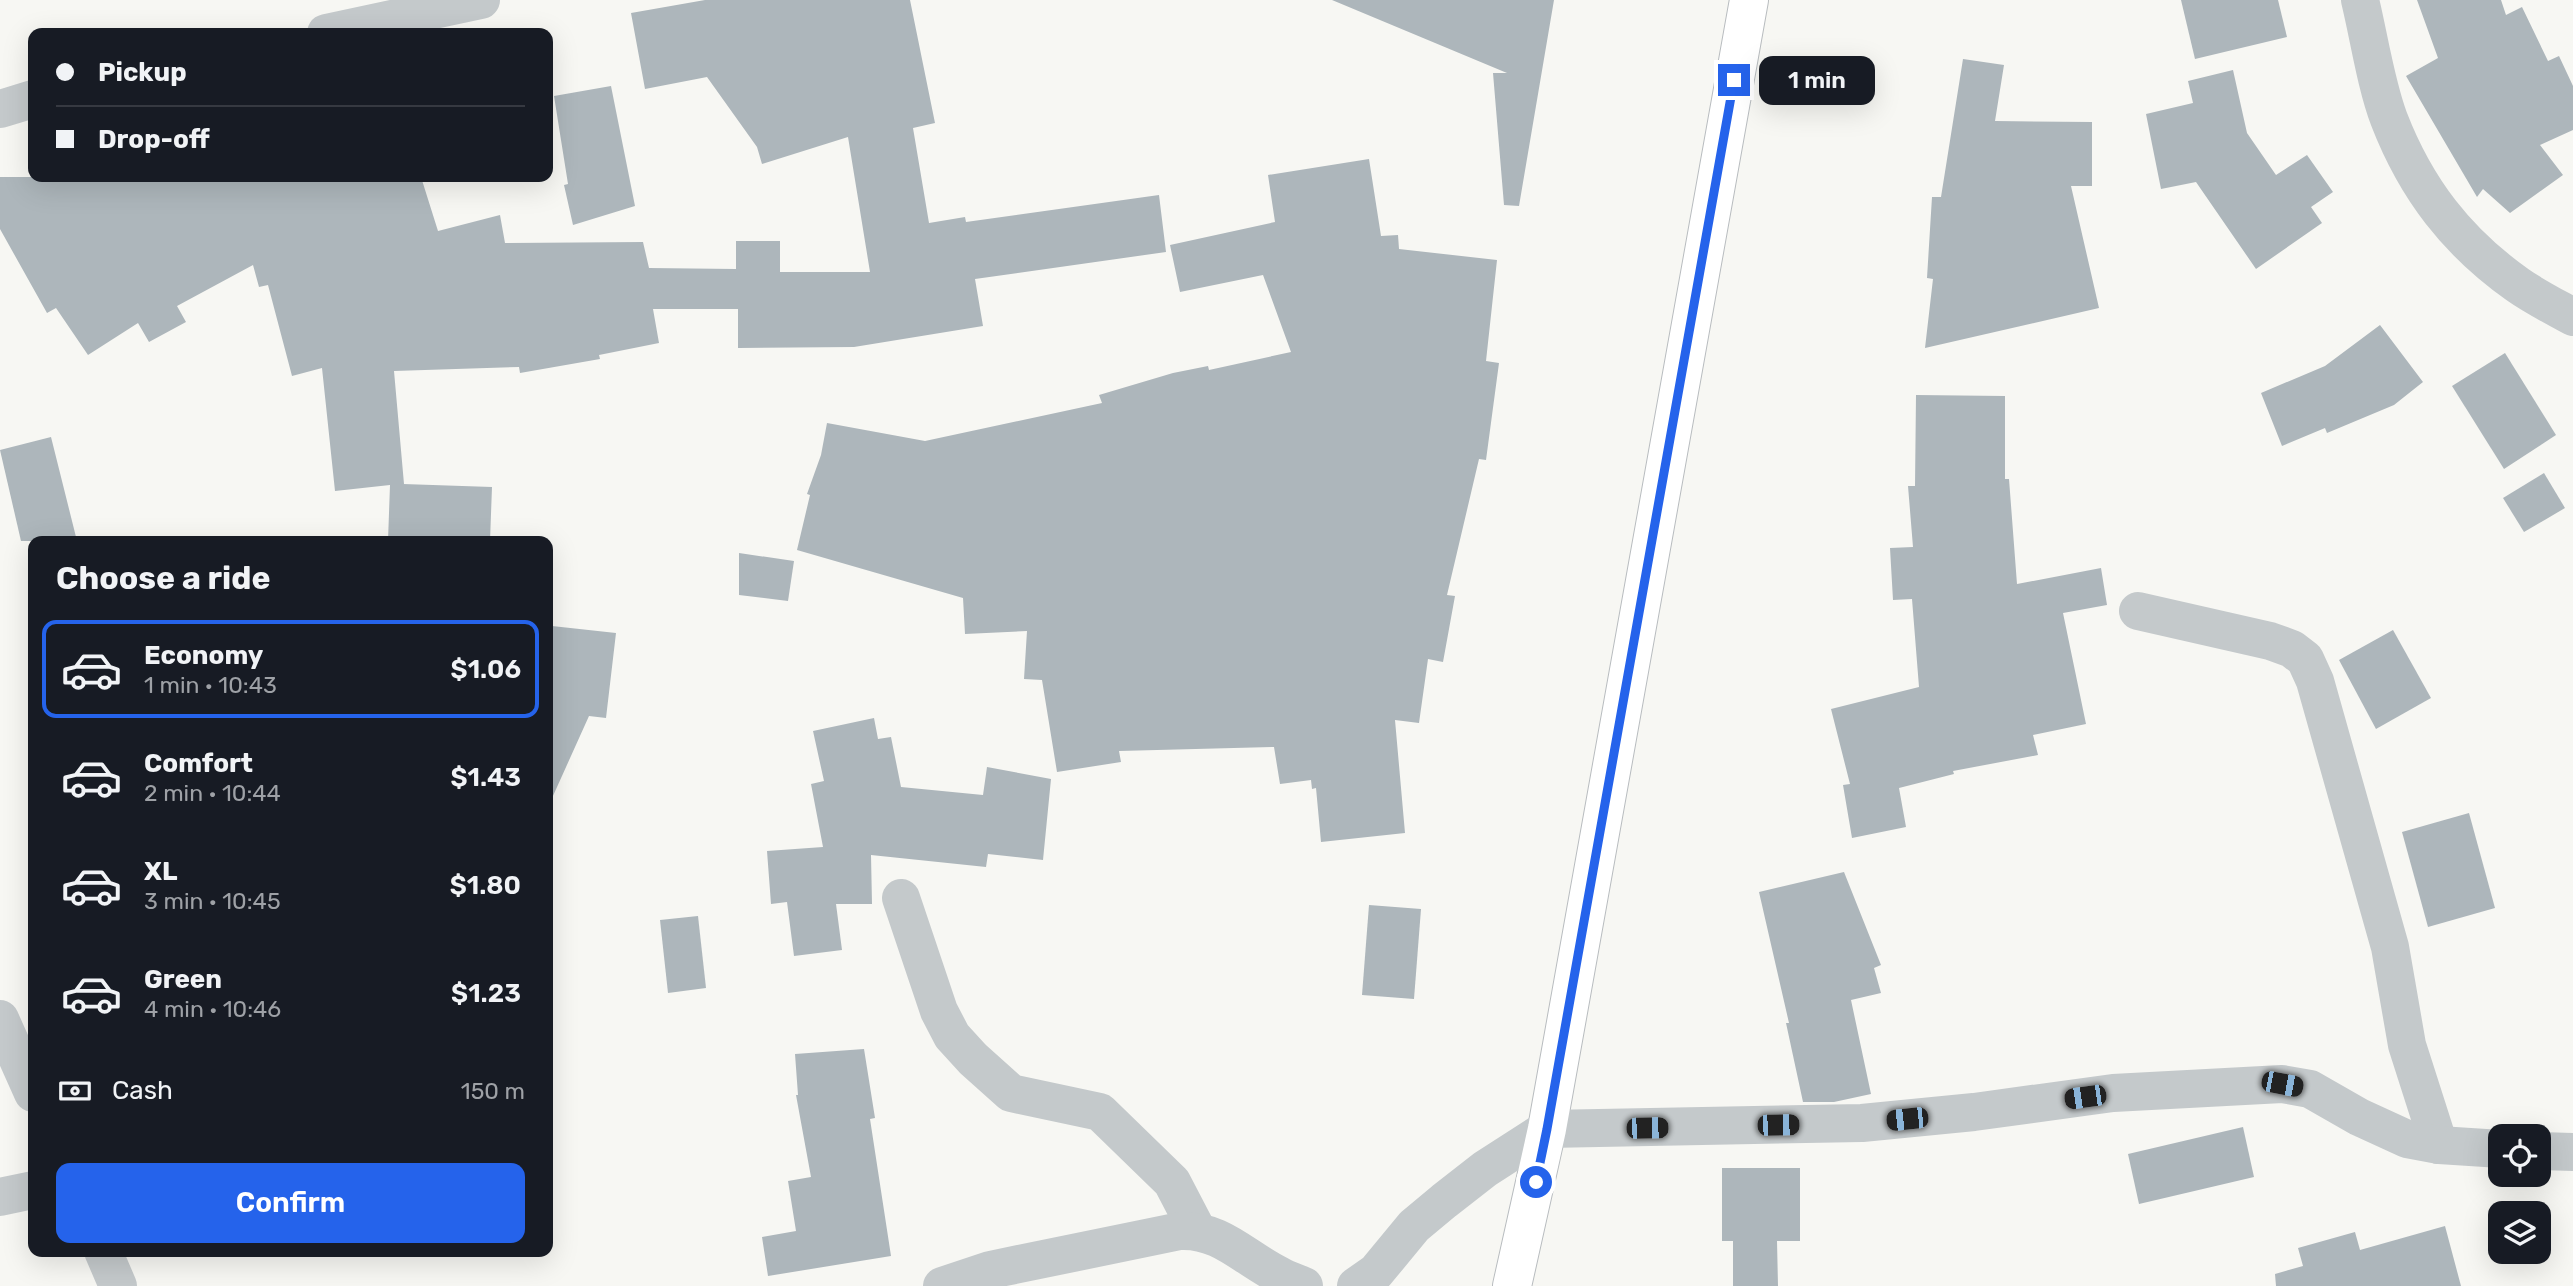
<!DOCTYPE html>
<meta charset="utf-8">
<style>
body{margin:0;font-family:Rubik,sans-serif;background:#20242c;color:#f1f3f6;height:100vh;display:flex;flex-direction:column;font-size:26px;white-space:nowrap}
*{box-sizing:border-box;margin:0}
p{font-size:23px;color:#9ea1a6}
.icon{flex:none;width:38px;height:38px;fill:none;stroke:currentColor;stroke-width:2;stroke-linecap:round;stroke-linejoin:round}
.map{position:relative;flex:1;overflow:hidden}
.panel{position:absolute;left:28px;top:536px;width:525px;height:721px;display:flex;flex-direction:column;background:#171b24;border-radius:14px;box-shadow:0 7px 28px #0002}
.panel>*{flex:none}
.banner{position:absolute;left:28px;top:28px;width:525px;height:154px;border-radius:14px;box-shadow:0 7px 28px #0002;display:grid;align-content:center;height:154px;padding:0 28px;background:#171b24}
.tools{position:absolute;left:2488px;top:1124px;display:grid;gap:14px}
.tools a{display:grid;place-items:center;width:63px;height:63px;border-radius:14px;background:#171b24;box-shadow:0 7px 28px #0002;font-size:35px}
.end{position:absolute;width:32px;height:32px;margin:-16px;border:9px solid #2563eb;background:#fff;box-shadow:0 0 0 4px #fff}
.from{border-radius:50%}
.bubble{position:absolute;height:49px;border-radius:14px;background:#171b24;box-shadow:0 7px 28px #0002;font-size:23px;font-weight:600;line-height:49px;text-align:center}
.car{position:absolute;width:21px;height:42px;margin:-21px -10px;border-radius:9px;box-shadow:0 0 5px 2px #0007;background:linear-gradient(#222 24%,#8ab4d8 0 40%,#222 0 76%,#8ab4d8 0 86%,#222 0)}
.banner b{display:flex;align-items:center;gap:24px;height:66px;font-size:26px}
.banner b+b{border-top:2px solid #363941}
.banner i{width:18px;height:18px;background:#f1f3f6}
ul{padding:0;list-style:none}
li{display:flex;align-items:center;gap:21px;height:98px;margin:0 14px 10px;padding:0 14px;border:4px solid transparent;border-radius:14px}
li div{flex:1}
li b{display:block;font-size:26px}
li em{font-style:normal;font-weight:600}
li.on{border-color:#2563eb}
li>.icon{width:63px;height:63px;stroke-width:1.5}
h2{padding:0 28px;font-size:32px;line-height:84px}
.pay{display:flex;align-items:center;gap:18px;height:77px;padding:0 28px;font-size:26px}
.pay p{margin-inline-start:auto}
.action{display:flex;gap:14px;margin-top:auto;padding:14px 28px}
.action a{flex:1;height:80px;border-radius:14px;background:#2563eb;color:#fff;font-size:28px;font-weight:600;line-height:80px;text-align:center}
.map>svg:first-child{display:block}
</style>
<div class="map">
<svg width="2573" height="1286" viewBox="0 0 2573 1286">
<rect width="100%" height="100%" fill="#f7f7f3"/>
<g fill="#adb6bb">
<polygon points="705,0 910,0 935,123 913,128 929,223 965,217 966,222 1159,195 1166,252 975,279 983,326 854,347 738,348 738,309 653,309 659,343 599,355 600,359 520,373 519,367 394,371 404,484 403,484 492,487 490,541 388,541 390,485 335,491 322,368 292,376 268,285 259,287 253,265 177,306 186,322 149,342 138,323 88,355 56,308 47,313 0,229 0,177 421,177 438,231 500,215 505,243 643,242 649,268 736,269 736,241 780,241 780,272 870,272 848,137 762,164 757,147 707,77 645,89 631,13"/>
<polygon points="1332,0 1554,0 1519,206 1504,205 1493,73 1507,73"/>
<polygon points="2181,0 2278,0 2287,37 2195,59"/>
<polygon points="2417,0 2501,0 2506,15 2522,7 2548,61 2559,56 2573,86 2573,130 2540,145 2563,175 2510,213 2483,189 2477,197 2406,76 2438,58"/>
<polygon points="1963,59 2004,65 1995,121 2092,122 2092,186 2071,186 2099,308 1925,348 1933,279 1927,278 1932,197 1941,197"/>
<polygon points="2233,70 2247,133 2276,175 2307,155 2333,192 2311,207 2322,223 2256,269 2196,182 2161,189 2146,114 2193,103 2188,81"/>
<polygon points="611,86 635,206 573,225 564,185 568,184 554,96"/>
<polygon points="1369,159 1381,236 1398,235 1399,249 1497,260 1486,361 1499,363 1486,460 1479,459 1447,595 1455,596 1443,662 1428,659 1419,723 1395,720 1405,833 1321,842 1316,788 1312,789 1311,780 1280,784 1274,747 1119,751 1121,762 1057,772 1042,680 1024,679 1027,631 965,634 963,598 797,550 810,495 807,494 821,455 827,423 925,441 1102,403 1099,395 1173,373 1208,366 1209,370 1291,352 1263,275 1180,292 1170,245 1275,222 1268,175"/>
<polygon points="2380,325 2423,382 2394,405 2327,433 2325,428 2282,446 2261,393 2325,366"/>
<polygon points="2505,353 2556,435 2504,469 2452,386"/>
<polygon points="1916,395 2005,396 2005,479 2009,479 2017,584 2101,568 2107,605 2063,613 2086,724 2033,735 2038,755 1953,771 1954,774 1899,788 1906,827 1852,838 1843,785 1850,784 1831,709 1919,687 1912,599 1893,600 1890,548 1913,547 1908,486 1915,486"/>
<polygon points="51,437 77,541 21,541 0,450"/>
<polygon points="2544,473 2565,508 2524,532 2503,498"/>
<polygon points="739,553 794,561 788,601 739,595"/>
<polygon points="552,626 616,633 606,718 589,716 548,807 548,665"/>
<polygon points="2393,630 2431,698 2376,729 2339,660"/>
<polygon points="874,718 878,739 891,737 901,787 983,795 987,767 1051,779 1043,860 988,854 986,867 871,855 872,904 836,904 842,950 794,956 787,902 771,904 767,851 823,847 811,784 824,781 813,731"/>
<polygon points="2469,813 2495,908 2428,927 2402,832"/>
<polygon points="1844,872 1881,965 1874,968 1881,993 1851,1000 1871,1094 1834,1102 1803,1102 1786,1023 1789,1023 1759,892"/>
<polygon points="1369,905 1421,909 1414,999 1362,995"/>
<polygon points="698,916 706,988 668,993 660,920"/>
<polygon points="864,1049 875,1118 870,1119 891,1256 768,1276 762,1237 796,1231 788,1181 811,1177 796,1095 798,1095 795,1054"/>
<polygon points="2243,1127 2254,1177 2139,1204 2128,1154"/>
<polygon points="1722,1168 1800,1168 1800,1241 1777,1241 1778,1286 1733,1286 1733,1241 1722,1241"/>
<polygon points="2445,1226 2461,1286 2276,1286 2275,1274 2303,1266 2298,1248 2355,1232 2360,1250"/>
</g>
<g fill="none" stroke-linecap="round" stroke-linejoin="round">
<g stroke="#b8bcbf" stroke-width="40">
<polyline id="highway" points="1512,1286 1547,1129 1749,0"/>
</g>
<g stroke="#c4c9cb" stroke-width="38">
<path d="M2360 0C2369 37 2376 85 2389 119 2416 189 2457 242 2518 285 2535 297 2555 307 2573 317"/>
<polyline points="326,33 481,0"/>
<polyline points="0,109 33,99"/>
<polyline points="2138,611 2270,641 2292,649 2305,659 2315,681 2390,947 2407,1045 2439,1145"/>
<polyline points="901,898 939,1011 952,1036 973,1059 1011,1093 1100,1112 1172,1182 1197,1230"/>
<polyline points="0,1019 33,1093"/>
<polyline points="2539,1151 2573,1152"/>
<polyline points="0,1197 33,1190"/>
<polyline points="103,1251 118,1286"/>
<path d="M942 1286 990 1270 1180 1231C1221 1229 1244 1258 1279 1275 1287 1280 1296 1282 1304 1286"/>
<polyline points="1356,1286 1376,1272 1414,1226 1444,1201 1485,1169 1547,1129 1862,1123 1974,1112 2113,1093 2282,1084 2310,1089 2359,1117 2407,1139 2439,1145 2501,1149"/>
</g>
<use href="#highway" stroke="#fff" stroke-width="38"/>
</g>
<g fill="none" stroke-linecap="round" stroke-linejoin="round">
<polyline stroke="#2563eb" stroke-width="9" points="1536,1182 1547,1129 1734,80"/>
</g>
</svg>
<div class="tools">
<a><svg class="icon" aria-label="locate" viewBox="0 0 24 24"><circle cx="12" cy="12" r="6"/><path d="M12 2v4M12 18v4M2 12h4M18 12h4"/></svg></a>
<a><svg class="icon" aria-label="layers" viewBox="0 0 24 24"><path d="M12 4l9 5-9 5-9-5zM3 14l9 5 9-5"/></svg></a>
</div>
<i class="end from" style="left:1536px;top:1182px"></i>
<i class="end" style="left:1734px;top:80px"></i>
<div class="bubble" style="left:1759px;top:56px;width:116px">1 min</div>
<i class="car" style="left:2282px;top:1084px;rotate:101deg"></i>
<i class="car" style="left:2085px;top:1097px;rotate:262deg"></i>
<i class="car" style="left:1907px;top:1119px;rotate:264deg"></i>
<i class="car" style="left:1778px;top:1125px;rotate:89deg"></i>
<i class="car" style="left:1647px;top:1128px;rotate:89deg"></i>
<div class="banner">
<b><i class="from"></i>Pickup</b>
<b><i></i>Drop-off</b>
</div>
<section class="panel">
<h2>Choose a ride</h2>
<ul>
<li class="on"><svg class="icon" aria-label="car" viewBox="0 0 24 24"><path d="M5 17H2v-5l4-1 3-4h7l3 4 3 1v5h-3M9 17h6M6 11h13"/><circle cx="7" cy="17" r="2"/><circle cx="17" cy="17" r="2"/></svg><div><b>Economy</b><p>1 min · 10:43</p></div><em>$1.06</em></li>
<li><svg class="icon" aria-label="car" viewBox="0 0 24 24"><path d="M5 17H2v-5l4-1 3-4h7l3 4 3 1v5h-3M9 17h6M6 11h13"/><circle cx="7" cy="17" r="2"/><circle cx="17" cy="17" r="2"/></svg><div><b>Comfort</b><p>2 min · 10:44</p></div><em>$1.43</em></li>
<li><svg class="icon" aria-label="car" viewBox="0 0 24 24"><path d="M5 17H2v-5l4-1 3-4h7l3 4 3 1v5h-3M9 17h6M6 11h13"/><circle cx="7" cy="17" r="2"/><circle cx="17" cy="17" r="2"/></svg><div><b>XL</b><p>3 min · 10:45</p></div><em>$1.80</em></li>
<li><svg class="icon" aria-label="car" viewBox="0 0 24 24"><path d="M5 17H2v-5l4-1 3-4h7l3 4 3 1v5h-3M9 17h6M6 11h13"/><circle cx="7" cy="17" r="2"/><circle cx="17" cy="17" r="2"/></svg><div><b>Green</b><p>4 min · 10:46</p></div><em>$1.23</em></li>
</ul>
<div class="pay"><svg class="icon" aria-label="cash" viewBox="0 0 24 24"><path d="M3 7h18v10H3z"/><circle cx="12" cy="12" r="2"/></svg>Cash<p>150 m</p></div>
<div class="action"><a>Confirm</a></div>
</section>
</div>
